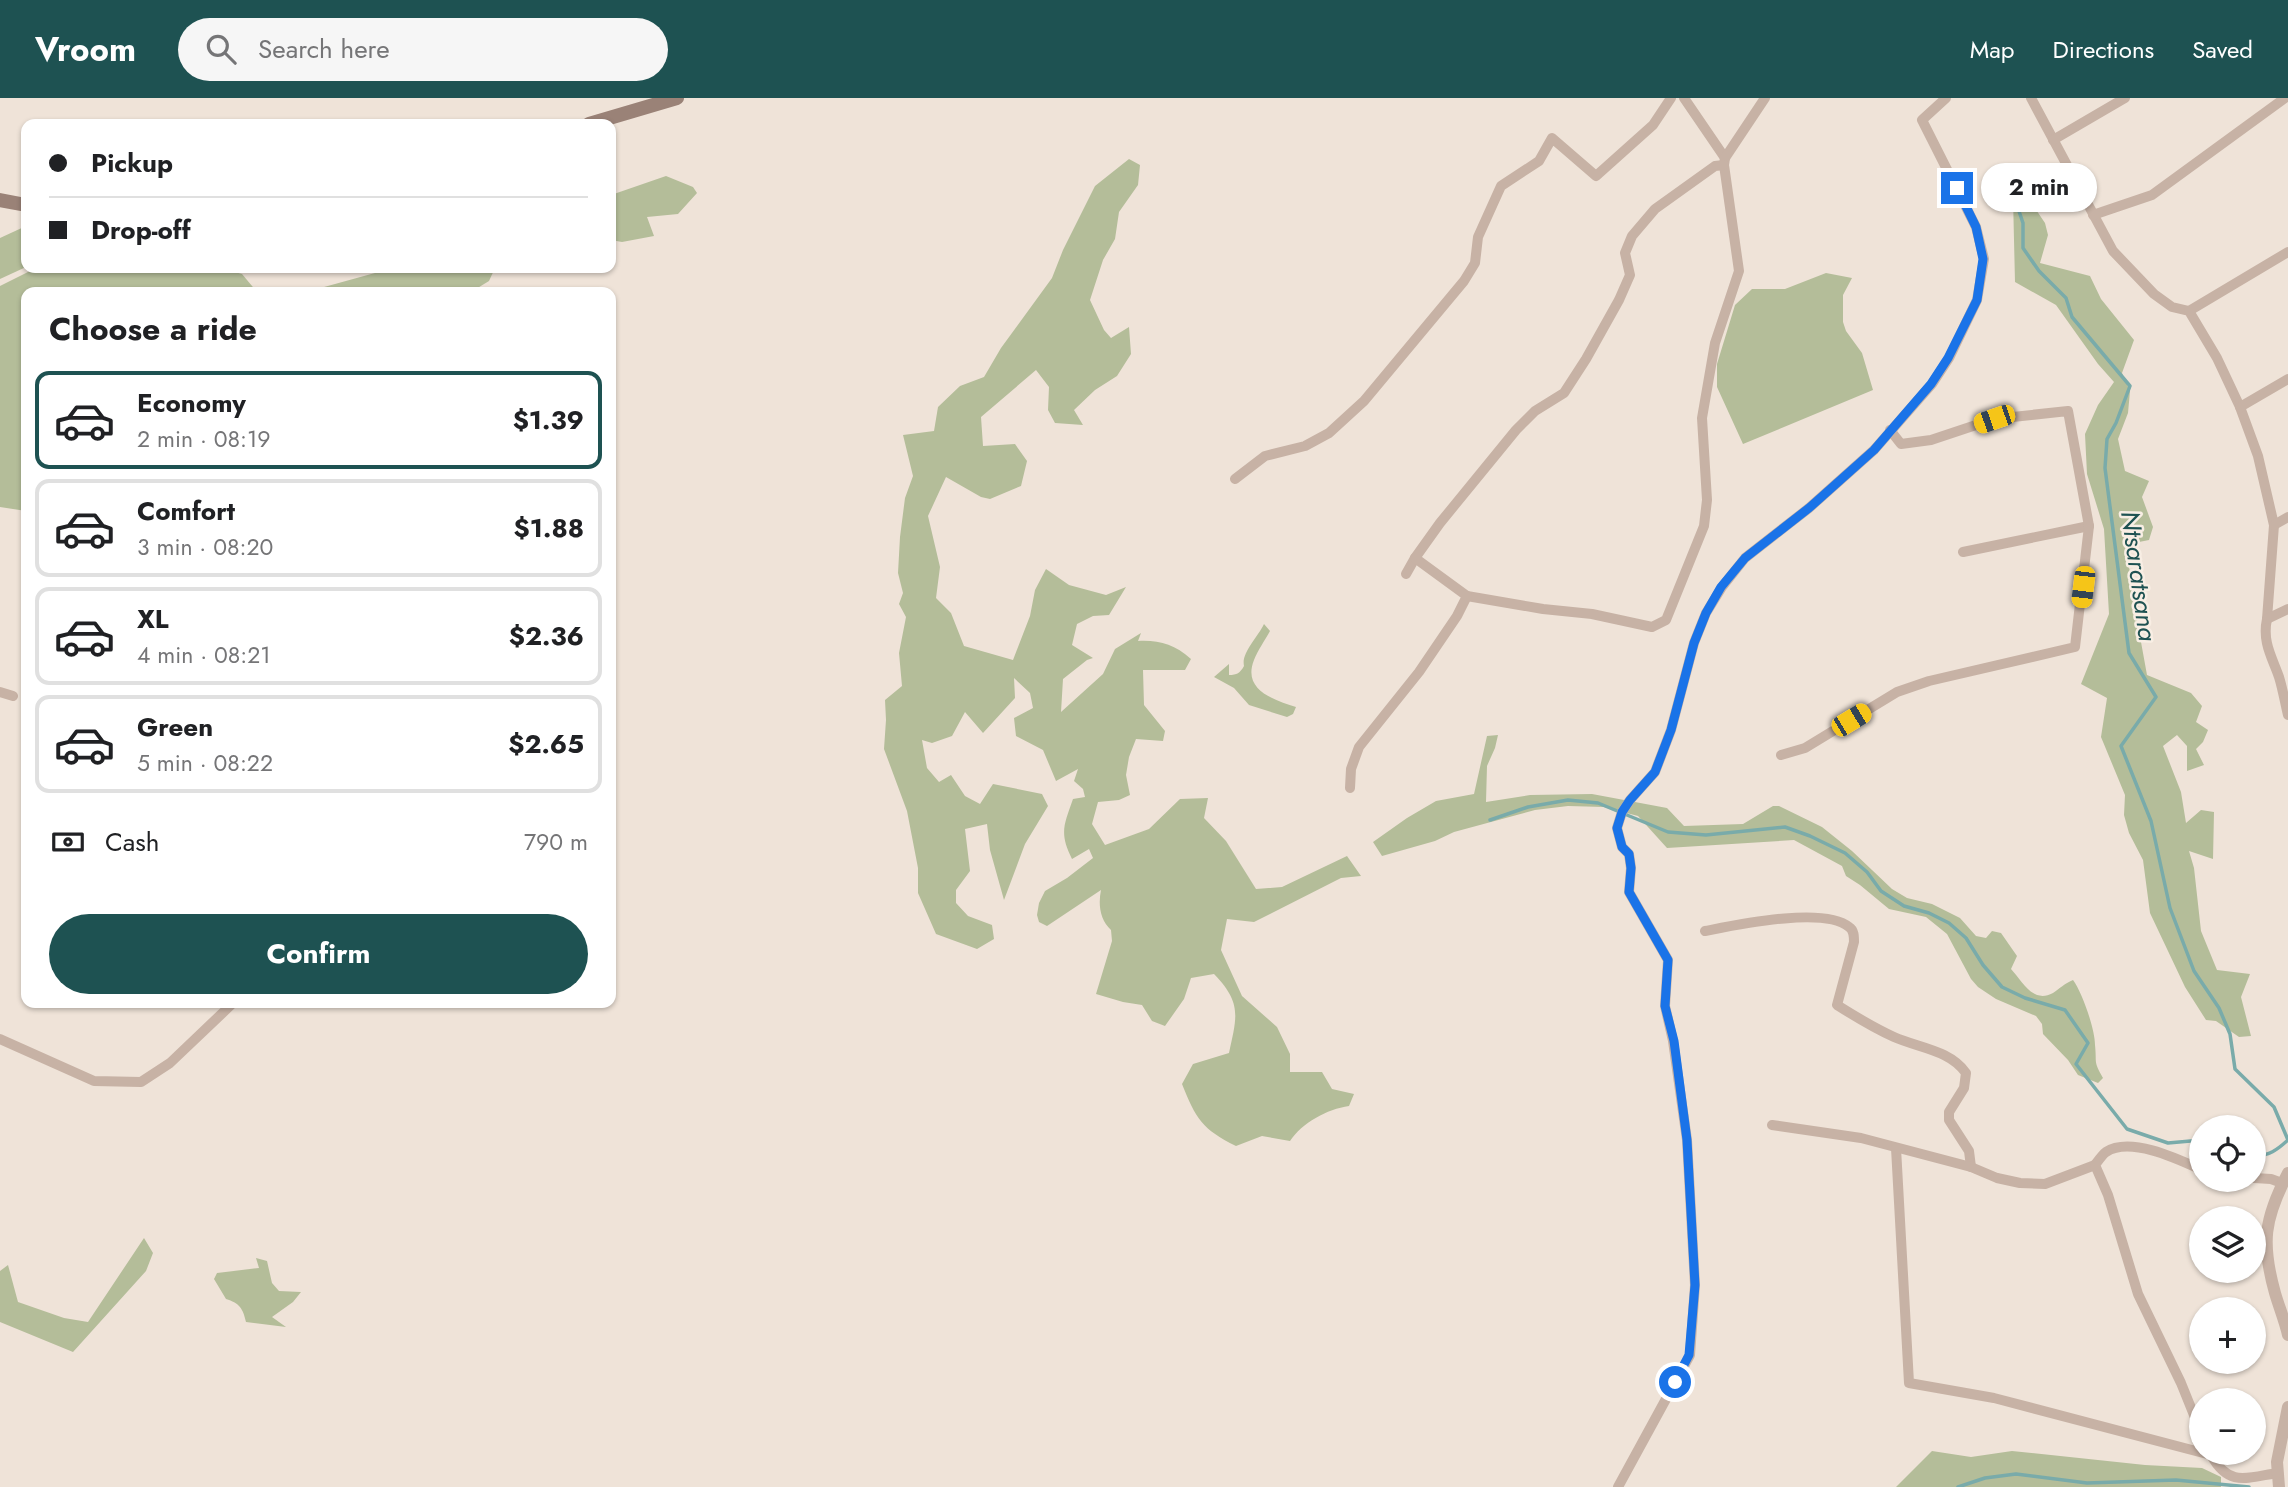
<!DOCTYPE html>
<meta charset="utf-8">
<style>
body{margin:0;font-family:Jost,sans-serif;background:#f6f6f6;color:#202124;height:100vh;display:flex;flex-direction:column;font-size:26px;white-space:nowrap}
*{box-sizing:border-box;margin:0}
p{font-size:23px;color:#757577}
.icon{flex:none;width:38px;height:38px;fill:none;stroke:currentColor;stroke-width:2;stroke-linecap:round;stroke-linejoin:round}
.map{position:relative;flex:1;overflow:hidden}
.side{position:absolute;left:21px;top:189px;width:595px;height:721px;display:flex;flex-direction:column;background:#fff;border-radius:14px;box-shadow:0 2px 5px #0004}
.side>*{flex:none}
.banner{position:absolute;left:21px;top:21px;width:595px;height:154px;border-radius:14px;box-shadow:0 2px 5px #0004;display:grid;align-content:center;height:154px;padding:0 28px;background:#fff}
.controls{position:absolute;left:2189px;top:1017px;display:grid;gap:14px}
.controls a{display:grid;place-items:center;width:77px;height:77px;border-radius:50%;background:#fff;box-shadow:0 2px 5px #0004;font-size:35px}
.end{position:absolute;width:32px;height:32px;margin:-16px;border:9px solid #1a73e8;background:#fff;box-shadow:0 0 0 4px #fff}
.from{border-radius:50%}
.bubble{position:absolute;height:49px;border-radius:24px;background:#fff;box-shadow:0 2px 5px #0004;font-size:23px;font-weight:700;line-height:49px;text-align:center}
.car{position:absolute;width:21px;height:42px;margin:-21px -10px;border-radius:9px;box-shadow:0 0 5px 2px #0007;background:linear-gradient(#f5c518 24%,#345 0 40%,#f5c518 0 76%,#345 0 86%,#f5c518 0)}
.banner b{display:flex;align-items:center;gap:24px;height:66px;font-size:26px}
.banner b+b{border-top:2px solid #e0e0e0}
.banner i{width:18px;height:18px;background:#202124}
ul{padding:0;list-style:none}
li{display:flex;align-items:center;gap:21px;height:98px;margin:0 14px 10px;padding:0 14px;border:4px solid #e0e0e0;border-radius:14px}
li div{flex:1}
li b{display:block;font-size:26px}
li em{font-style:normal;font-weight:700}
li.selected{border-color:#1e5252}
li>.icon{width:63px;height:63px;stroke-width:1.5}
h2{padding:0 28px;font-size:32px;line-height:84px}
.pay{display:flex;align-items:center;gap:18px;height:77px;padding:0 28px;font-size:26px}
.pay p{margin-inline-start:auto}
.primary-button{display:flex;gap:14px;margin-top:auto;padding:14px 28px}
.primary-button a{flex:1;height:80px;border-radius:42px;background:#1e5252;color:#fff;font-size:28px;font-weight:700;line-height:80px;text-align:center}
header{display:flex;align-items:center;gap:42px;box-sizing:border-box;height:98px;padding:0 35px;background:#1e5252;color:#fff}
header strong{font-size:33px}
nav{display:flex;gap:38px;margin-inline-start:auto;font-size:24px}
.search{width:490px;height:63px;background:#f6f6f6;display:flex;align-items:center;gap:18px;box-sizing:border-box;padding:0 24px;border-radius:38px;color:#757577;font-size:26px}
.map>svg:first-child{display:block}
</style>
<header>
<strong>Vroom</strong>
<div class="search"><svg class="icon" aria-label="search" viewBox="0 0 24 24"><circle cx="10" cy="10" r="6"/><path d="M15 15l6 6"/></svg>Search here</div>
<nav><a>Map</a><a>Directions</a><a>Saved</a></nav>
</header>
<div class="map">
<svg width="2288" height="1389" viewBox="0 0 2288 1389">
<rect width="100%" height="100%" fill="#efe3d8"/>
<g fill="#b4bd99">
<path d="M1129 61 1140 67 1138 87 1119 114 1115 141 1103 162 1090 202 1104 232 1111 240 1129 229 1131 256 1117 278 1095 292 1074 312 1083 327 1055 325 1048 312 1049 289 1036 272 981 319 983 348 1015 346 1027 363 1021 388 990 401 981 399 946 379 928 418 940 469 936 500 951 515 964 548 1013 562 1030 518 1035 492 1046 471 1069 487 1106 497 1126 489 1109 517 1093 518 1077 526 1072 547 1093 560 1087 562 1063 581 1061 614 1103 576 1115 551 1141 535 1138 543C1159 542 1174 546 1191 561L1185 572H1143L1144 607 1165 633 1163 643 1136 641 1129 659 1126 677 1130 697 1119 702 1098 704 1092 726 1105 747 1149 731 1180 701 1208 700 1204 720 1226 743 1256 791 1282 789 1347 758 1361 778 1341 780 1254 824 1227 821 1221 852 1242 898 1277 929 1290 956V974H1322L1332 991 1354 996 1349 1008C1327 1011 1302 1025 1290 1043L1262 1038 1236 1048C1202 1031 1196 1021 1182 986L1193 966 1229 955C1237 918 1242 905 1214 876L1191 880 1184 901 1165 928 1152 923 1142 907 1123 904 1096 896 1112 843 1111 832C1100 822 1098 807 1101 792L1047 828 1039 824 1037 817 1039 805 1045 793 1067 780 1093 760 1089 751 1072 761C1059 735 1064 727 1073 701L1085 699 1083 691 1074 683 1078 671 1056 683 1043 652 1016 638 1014 620 1033 610 1030 595 1014 580 1015 600 983 635 965 614 952 638 932 645 922 642 927 670 939 684 951 677 965 698 980 706 993 686 1042 696 1048 708 1025 746 1004 802 990 752 987 726 965 731 970 773 956 792V805L968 818 992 827 994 841 977 851 936 836 918 795V770L907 713 884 651 886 622 885 602 902 588 899 555 906 519 899 506 903 495 898 475 900 439 905 400 913 378 903 337 934 333 938 309 960 288 984 279 1001 250 1052 180 1063 152 1095 88Z"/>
<polygon points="666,78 693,89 697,95 678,116 647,119 654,138 622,144 611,142 611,97"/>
<polygon points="2026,97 2045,125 2048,137 2040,165 2090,178 2101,201 2134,242 2122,275 2130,293 2128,315 2118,341 2125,373 2149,383 2142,399 2153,429 2149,442 2139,444 2128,453 2128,466 2139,507 2137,522 2147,577 2191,595 2202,608 2196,624 2208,632 2203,644 2196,651 2204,667 2187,673 2187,648 2177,637 2163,648 2181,694 2186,725 2201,712 2214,714 2213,761 2189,753 2194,770 2201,833 2217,872 2250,876 2241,899 2251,938 2239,939 2216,923 2206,922 2185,889 2150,815 2143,762 2129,735 2124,717 2125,697 2101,639 2107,600 2081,586 2109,516 2104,431 2087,376 2085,336 2098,307 2114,284 2098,266 2056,207 2015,184 2013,99"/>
<polygon points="26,128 26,169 0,181 0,140"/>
<polygon points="36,170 221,170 242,176 257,194 26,194 26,413 0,409 0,188"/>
<polygon points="393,170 495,170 489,183 471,194 306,194"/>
<polygon points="1826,175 1852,180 1843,197 1843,224 1846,233 1862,255 1873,292 1743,346 1717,289 1717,266 1735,207 1752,191 1785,191"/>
<path d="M1264 526 1270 533C1265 542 1258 552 1254 562 1242 592 1274 602 1296 609L1293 616 1287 619 1249 607 1234 590 1214 579 1229 566V577C1237 577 1240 575 1244 568 1241 555 1258 539 1264 526Z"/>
<path d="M1498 637 1495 650 1487 668 1486 704 1530 697 1592 696 1667 710 1684 728 1743 726 1773 708H1779L1822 729 1852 753 1892 791 1907 800 1932 806 1960 820 1976 838 1986 840 1992 833 2001 835 2017 858 2011 871C2023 884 2033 906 2053 895 2060 890 2064 886 2073 882 2082 894 2095 931 2095 947 2097 966 2093 962 2103 980L2098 985 2078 977 2068 962 2043 936 2042 926 2036 918 1996 901 1978 889 1971 881 1947 836 1926 819 1889 811 1860 787 1846 778 1842 768 1794 742 1667 750 1638 718 1604 709 1568 708 1535 712 1454 734 1435 743 1382 758 1373 744 1407 720 1436 703 1474 696 1487 638Z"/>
<polygon points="144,1140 153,1155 146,1173 73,1254 0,1224 0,1173 8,1167 18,1204 64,1220 88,1224"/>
<path d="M256 1160 267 1163 272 1185 279 1193 301 1194 293 1204 272 1219 286 1229 246 1224C243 1210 239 1205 226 1201L214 1181 217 1175 259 1170Z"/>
<polygon points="1932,1353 1971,1359 2012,1353 2145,1367 2202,1370 2221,1379 2221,1389 1896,1389"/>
</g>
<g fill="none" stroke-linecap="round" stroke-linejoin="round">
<g stroke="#79abaa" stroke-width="3.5">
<path d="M2006 75 2023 125V150L2039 173 2066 200 2072 219 2130 288 2116 325 2107 341 2105 370 2129 555 2156 599 2121 648 2151 723 2170 810 2194 873 2219 910 2230 936 2235 971 2274 1009 2288 1042C2277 1052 2269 1058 2254 1058"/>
<polyline points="1490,722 1528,709 1568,702 1598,705 1668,734 1706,737 1785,729 1810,738 1845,755 1867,774 1881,793 1904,808 1929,815 1949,825 1966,840 1983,867 2002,889 2025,900 2065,912 2088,945 2076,966 2127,1031 2168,1045 2202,1042"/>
<polyline points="1958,1389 1985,1380 2016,1376 2087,1385 2176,1382 2249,1389"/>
</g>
<g stroke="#c7b2a5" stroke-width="10">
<polyline points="1684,0 1725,60"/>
<path d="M2031 0 2113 153 2154 196 2172 209 2189 213 2217 260 2240 309 2258 358 2274 427 2267 521C2262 544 2272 559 2279 579 2283 592 2285 605 2288 617"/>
<polyline points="2053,42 2125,0"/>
<polyline points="2093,117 2152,97 2285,0"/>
<polyline points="2189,213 2288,154"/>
<polyline points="2240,309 2288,281"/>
<polyline points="1235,381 1265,358 1305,348 1329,335 1364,303 1464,183 1475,165 1478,139 1501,88 1539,63 1552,40 1596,78 1653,27 1671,0"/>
<polyline points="2274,427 2288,419"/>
<polyline points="1963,454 2089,428"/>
<polyline points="1406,476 1415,460"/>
<polyline points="1467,498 1543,511 1592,516 1652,529 1666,522 1704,428 1707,402 1702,320 1715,245 1739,173 1724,67 1725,60 1765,0"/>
<polyline points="2267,521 2288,511"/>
<polyline points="0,594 13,598"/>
<polyline points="1781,657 1805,650 1897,594 1929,583 2075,549 2089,428 2068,313 1994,321 1931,342 1901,346 1890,332"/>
<polyline points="1350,690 1351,671 1359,649 1419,574 1457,518 1467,498 1415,460 1440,425 1516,332 1535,313 1564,295 1586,261 1619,202 1630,177 1625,155 1632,138 1655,111 1715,68 1724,67"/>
<path d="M1705 833C1736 827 1824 808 1849 829 1854 832 1854 838 1854 844L1837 907C1856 919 1874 930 1894 939 1919 950 1950 952 1966 975L1964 990 1949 1014V1022L1969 1053 1971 1069"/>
<polyline points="0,941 94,983 141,984 170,965 233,905"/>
<polyline points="1772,1027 1861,1040 1971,1069 1997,1080 2020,1085 2045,1086 2095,1067"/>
<path d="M1896 1050 1909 1285 1994 1300 2211 1357C2229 1389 2246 1380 2277 1375"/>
<path d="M2202 1072C2178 1061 2130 1038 2106 1054 2102 1057 2098 1063 2095 1067L2108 1097 2138 1196 2181 1285 2202 1337"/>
<polyline points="2254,1080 2271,1081 2282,1085"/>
<polyline points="2224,1082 2231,1084 2241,1082"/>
<polyline points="1618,1389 1690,1257 1695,1187 1687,1042 1673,943 1665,908 1668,862 1629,794 1631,770 1629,756 1622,749 1617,730 1622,714 1630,702 1655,674 1671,632 1694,545 1706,515 1722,489 1745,460 1809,410 1874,352 1932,286 1949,260 1977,202 1984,161 1976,129 1922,22 1946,0"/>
</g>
<g stroke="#c7b2a5" stroke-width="12">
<path d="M2288 1075C2264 1121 2261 1145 2275 1195 2279 1209 2285 1223 2288 1237"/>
<polyline points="2279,1389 2277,1364 2288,1309"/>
</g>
<g stroke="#9a8277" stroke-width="14">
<polyline points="589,26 677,0"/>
<polyline points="0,102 26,107"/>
</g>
</g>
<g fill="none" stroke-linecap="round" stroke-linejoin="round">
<polyline stroke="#1a73e8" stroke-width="9" points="1675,1284 1689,1257 1695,1187 1687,1042 1674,943 1665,908 1668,862 1629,794 1631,770 1629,756 1622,749 1617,730 1622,714 1630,702 1655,674 1671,632 1694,545 1706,515 1721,489 1745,460 1809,410 1874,352 1931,286 1948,260 1977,202 1983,161 1976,129 1957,90"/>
</g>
<g text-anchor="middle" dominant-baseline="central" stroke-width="5" stroke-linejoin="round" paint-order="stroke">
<g font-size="26" font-style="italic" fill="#1e5252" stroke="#f8eee4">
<text transform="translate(2139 478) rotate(82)">Ntsaratsana</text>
</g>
</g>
</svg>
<div class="controls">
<a><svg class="icon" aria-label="locate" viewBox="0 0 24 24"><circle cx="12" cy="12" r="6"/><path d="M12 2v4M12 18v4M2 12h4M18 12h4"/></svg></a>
<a><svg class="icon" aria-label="layers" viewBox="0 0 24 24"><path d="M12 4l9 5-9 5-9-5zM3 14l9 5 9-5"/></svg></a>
<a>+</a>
<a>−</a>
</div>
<i class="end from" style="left:1675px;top:1284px"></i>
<i class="end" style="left:1957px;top:90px"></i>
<div class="bubble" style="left:1981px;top:65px;width:116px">2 min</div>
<i class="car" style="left:1994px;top:321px;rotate:251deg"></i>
<i class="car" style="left:2083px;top:489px;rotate:187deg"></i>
<i class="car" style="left:1851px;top:622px;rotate:59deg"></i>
<div class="banner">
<b><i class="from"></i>Pickup</b>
<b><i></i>Drop-off</b>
</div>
<section class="side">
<h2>Choose a ride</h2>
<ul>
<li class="selected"><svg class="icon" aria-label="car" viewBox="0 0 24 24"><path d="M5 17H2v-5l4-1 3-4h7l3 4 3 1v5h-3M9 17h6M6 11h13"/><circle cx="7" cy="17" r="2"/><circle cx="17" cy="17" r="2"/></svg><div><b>Economy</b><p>2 min · 08:19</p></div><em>$1.39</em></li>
<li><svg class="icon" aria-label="car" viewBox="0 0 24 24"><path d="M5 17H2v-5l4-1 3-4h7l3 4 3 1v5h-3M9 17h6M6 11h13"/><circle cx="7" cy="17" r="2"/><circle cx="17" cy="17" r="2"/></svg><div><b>Comfort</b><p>3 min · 08:20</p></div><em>$1.88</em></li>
<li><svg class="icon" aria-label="car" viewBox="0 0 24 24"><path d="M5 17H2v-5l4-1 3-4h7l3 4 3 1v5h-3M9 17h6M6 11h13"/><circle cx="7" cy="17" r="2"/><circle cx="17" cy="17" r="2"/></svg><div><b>XL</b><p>4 min · 08:21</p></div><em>$2.36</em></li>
<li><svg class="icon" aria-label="car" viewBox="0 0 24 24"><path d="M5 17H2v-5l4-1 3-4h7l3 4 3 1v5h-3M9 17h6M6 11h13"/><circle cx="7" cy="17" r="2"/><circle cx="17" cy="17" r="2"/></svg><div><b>Green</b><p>5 min · 08:22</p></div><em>$2.65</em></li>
</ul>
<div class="pay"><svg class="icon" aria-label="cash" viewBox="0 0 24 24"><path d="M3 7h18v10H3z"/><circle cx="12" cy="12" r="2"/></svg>Cash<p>790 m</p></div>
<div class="primary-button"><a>Confirm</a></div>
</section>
</div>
